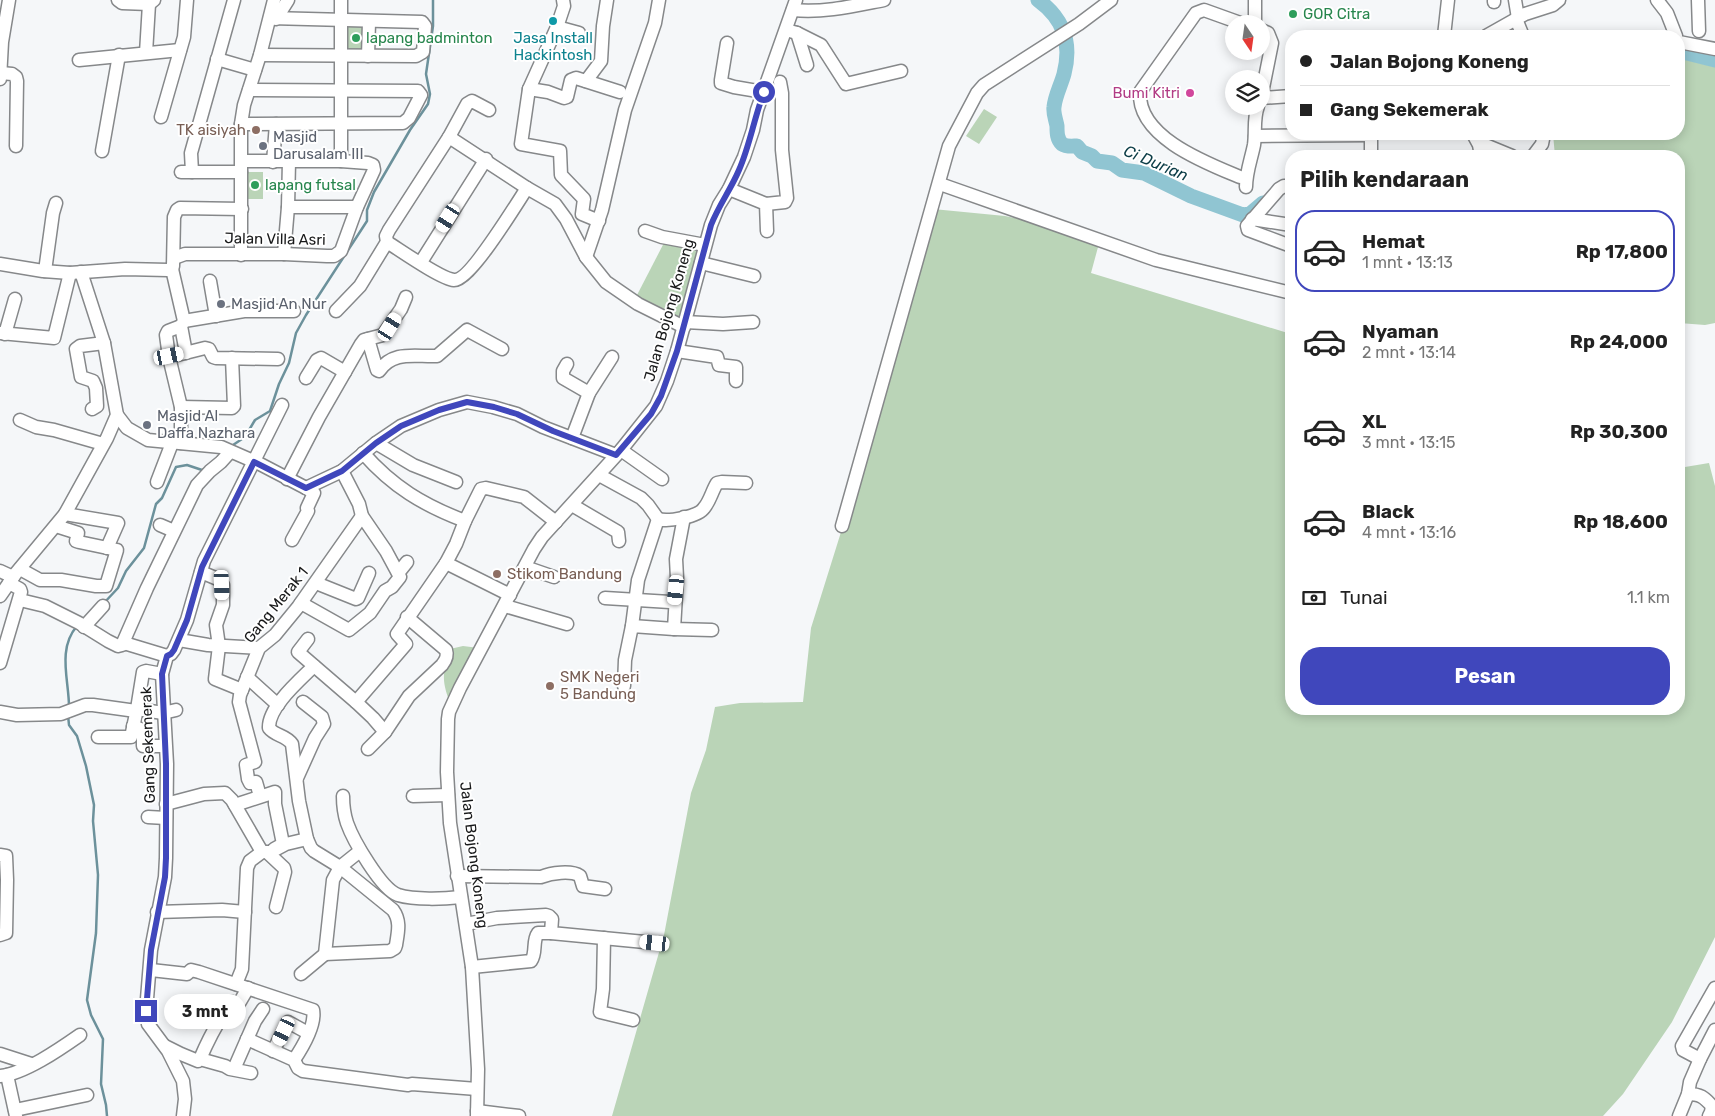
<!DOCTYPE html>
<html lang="id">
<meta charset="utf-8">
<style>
body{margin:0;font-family:Rubik,sans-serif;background:#f6f6f6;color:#222;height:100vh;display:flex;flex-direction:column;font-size:19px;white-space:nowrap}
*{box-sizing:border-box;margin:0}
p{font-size:16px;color:#767676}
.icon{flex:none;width:28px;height:28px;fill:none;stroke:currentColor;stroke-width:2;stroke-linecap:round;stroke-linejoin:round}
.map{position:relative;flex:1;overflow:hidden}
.drawer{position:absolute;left:1285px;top:150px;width:400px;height:565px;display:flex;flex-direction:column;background:#fff;border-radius:20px;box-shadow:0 2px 12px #0003}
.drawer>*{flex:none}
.top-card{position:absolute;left:1285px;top:30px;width:400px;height:110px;border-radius:20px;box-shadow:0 2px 12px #0003;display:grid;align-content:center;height:110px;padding:0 15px;background:#fff}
.needle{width:32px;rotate:167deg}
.fabs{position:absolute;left:1225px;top:15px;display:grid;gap:10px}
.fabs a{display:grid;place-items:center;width:45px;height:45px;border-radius:50%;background:#fff;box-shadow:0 2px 12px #0003;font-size:25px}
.end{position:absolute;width:22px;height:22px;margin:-11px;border:6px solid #4047bc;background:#fff;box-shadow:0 0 0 2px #fff}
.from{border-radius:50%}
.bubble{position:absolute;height:35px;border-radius:18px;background:#fff;box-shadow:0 2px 12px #0003;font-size:16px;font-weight:700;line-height:35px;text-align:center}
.car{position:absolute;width:15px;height:30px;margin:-15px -8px;border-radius:6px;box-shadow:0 0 4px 1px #0007;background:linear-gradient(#fff 24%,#345 0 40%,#fff 0 76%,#345 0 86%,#fff 0)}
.top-card b{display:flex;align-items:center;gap:18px;height:48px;font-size:19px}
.top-card b+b{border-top:1px solid #e0e0e0}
.top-card i{width:12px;height:12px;background:#222}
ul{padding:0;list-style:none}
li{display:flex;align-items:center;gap:15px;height:82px;margin:0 10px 8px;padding:0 5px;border:2px solid transparent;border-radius:20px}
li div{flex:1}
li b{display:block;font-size:19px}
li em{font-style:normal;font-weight:700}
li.current{border-color:#4047bc}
li>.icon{width:45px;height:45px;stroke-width:1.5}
h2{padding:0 15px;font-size:22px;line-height:60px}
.pay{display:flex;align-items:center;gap:12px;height:55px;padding:0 15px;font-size:19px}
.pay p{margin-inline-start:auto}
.primary-button{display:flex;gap:10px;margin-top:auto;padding:10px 15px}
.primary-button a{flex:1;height:58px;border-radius:20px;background:#4047bc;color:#fff;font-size:20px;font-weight:700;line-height:58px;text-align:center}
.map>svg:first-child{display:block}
</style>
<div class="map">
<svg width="1715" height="1116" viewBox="0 0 1715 1116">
<rect width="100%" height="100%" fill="#f5f7f9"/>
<g fill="#bad4b7">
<polygon points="348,26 365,26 364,50 348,49"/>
<polygon points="1679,58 1715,67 1715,323 1705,325 1679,323 1679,156 1555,156 1553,134 1679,134"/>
<polygon points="984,109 997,117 979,144 966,136"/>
<rect x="247" y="172" width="16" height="27"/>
<polygon points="933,209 1005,216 1101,236 1091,273 1291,334 1291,709 1679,709 1679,468 1709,463 1715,486 1715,937 1672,1022 1623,1094 1603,1116 612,1116 664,935 691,793 706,750 715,707 740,703 803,702 811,628 907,321"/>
<polygon points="666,239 702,246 682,331 636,297"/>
<path d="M463 646 479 648 450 703C441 678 443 674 450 649Z"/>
</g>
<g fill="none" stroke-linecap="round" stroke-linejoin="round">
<g stroke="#6c919b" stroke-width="2.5">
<polyline points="230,447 245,437 255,420 270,411 279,384 289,363 296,333 306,315 367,221 367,210 374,192 410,130 428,104 430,94 426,74 433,26 433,0"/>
<polyline points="104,603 118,588 126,571 144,548 156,504 162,498 176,467 187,465 202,470 205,469"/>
<path d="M69 707C69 680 57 649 77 626"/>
<polyline points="68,715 69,725 77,736 86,766 94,805 93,821 98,875 96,933 87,1000 91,1015 103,1039 101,1084 106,1105 107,1116"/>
</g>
<g stroke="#90c5d2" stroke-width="15">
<path d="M1038 0C1064 19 1072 43 1064 74 1061 85 1055 96 1054 107 1053 113 1056 120 1057 126 1057 133 1057 139 1062 144 1066 147 1073 146 1077 146L1082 152 1092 156 1097 161 1112 163 1122 170 1144 173 1191 196 1243 215 1250 214 1263 203"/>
<polyline points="1679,51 1715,60"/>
</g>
<g stroke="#86888a" stroke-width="15">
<g id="minor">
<polyline points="118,0 122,3 149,4 154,0"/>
<polyline points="341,0 341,161"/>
<polyline points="563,0 564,6 557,27 529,89 521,144 560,151 561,175 584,199 582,214 599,221"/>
<polyline points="1255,0 1255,24"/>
<polyline points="1494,0 1494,2"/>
<polyline points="1515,0 1518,18"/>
<polyline points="1657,0 1667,13 1676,36"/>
<polyline points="1698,0 1699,31"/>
<path d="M793 10C824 13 853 6 884 0"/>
<polyline points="276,19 288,0"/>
<polyline points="1516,19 1523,36"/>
<polyline points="557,27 579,33"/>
<polyline points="786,30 797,33 821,45 846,84 901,71"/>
<polyline points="1261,30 1268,33 1272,43 1261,98"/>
<polyline points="797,33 807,65"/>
<polyline points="1444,36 1448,0"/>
<polyline points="1486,36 1525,14 1553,5 1559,0"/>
<polyline points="1679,42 1715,49"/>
<polyline points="727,43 721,80 721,83 734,87 764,92"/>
<polyline points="146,53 149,4"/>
<polyline points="260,55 416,56 423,52 425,26 422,22 270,18"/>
<polyline points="368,56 369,22"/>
<polyline points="217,59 255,70"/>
<polyline points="79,60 180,50"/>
<polyline points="1,73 12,74 16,77 17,81 16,146"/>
<polyline points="0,79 2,42 9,0"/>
<polyline points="586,81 601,61 603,26 607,0"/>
<polyline points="529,89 548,92 564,98 567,97 571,80 576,78 620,92"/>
<polyline points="1261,98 1291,96"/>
<polyline points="161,117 184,37 187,0"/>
<polyline points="241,124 403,123 409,118 421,95 418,91 249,90"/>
<polyline points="1371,134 1371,156"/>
<polyline points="1473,134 1479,145 1481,156"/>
<polyline points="1255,136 1370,135"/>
<polyline points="449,137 527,188 555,204 566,219 586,257 606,282 638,304 684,327"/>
<polyline points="1478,142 1512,156"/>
<polyline points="102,151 119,55"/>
<polyline points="1533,156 1542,144 1544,134"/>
<polyline points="273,162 276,124"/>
<polyline points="181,172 241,172"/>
<polyline points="192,172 191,153 234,0"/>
<path d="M1240 177C1206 163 1137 137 1140 92L1196 13 1204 10 1243 24"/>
<polyline points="940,184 1156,260 1291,293"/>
<polyline points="1291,186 1284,186 1279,189 1247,226 1248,230 1291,246"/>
<path d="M1246 187C1246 172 1251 160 1254 145 1256 132 1253 119 1258 106"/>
<polyline points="729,189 766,204 767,231"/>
<polyline points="766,204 785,202 787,198 782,150 782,93 780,82"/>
<polyline points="288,207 357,207"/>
<polyline points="1252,219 1291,225"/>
<polyline points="645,231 662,237 705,245"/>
<path d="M387 242C400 250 441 279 454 280 470 281 517 203 527 188"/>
<polyline points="284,254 288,207 289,161"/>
<polyline points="241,255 241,124 244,105 260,55 274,0"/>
<polyline points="586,257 602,210 625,110 655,23 659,0"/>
<polyline points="174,258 185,254 284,254 327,256 334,256 341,251 357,207 374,170 373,165 368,163 341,161 242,161"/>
<polyline points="421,262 486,159"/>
<polyline points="701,263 754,276"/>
<polyline points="0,264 43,271 70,273 125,269 168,270 172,269 173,266 174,217 177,210 180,208 242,209"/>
<polyline points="172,269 184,321 181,326 186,353"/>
<polyline points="45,271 53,213 56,203"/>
<polyline points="210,281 216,316"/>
<polyline points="336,311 360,286 387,242 386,236 389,230 449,137 467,104 472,101 489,110"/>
<polyline points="184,321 244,311 294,311"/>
<polyline points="685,322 723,324 753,322"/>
<polyline points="0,333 54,338 70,273"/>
<polyline points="5,334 15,299"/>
<path d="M368 339 377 370 379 371C393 350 415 357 437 356L467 330 502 349"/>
<polyline points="677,351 717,357 719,365 736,367 736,381"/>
<polyline points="169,357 205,348 209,349 213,357 216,358 278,359"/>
<polyline points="567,364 563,371 563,378 589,393"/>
<polyline points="306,378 317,360 321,358 345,372"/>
<polyline points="181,407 232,408 234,406 232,358"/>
<polyline points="92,409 97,406 96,388 93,381 81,377 76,349 80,346 104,343"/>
<polyline points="117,415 127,428 148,440 221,447 260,464 306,488 314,493 307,508 308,511 292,540"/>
<polyline points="20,420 36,427 54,430 103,444"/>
<polyline points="572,438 589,393 612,357"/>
<polyline points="181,443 181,407 169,357 166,335 168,331 181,326"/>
<polyline points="376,443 413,465 456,482"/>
<polyline points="621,450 662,479"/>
<path d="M363 453C393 487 423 505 465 521"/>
<polyline points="599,475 641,498 648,505 658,519"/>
<polyline points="287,479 319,417 361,344 364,340 383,335 401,309 406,297"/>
<polyline points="157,482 172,443"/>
<polyline points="306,488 342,471 376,443 401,426 439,410 467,402 493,407 517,414 543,427 616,455"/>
<polyline points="572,505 618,532 619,541"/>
<polyline points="65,514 118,523 107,548"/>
<polyline points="684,517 676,559 677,578 674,629 712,630"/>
<polyline points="160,525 174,531"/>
<polyline points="842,526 949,146 977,93 984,85 1079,24 1111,0"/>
<polyline points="446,563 510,595"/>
<polyline points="525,567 554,577"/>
<polyline points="20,569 40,580 61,580 96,586 106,586 117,550 79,542 76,541 78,533 56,526"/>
<polyline points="0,571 13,577"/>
<polyline points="201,572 220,580 223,585 223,605 216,625 219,646 215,679 242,690"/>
<polyline points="399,572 407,562"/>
<polyline points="316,583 356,599 358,598 369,573"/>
<polyline points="0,596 16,573 65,514 107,438 117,415 104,343 81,272"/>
<polyline points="605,598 670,602"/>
<polyline points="20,600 45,606 79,623 108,641 118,646 122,645 147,588 197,485 210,471 221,462 230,452"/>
<polyline points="301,603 349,630 370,613 385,591 392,587 400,577 386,551 362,516 359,504 342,471"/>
<polyline points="505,606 567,624"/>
<path d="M632 626 638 580 658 519C668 522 698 517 704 508 710 501 712 491 717 483L722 482 746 483"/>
<polyline points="84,627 103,606"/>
<polyline points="308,639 298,652 356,702"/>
<polyline points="179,640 208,645 259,648"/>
<polyline points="124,643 167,656"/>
<polyline points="0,663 21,592 20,589 9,583"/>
<path d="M314 666C300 680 268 707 269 728 275 736 286 735 292 744L299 801 307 839 311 848 314 851 340 867 393 910C401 921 398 932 396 945L395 948 390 951 325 954"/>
<polyline points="247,677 278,705"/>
<polyline points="624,686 625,660 632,626 674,629"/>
<polyline points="137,709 163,713 176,710"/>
<polyline points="0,712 17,715 61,714 85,705 93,705 136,711"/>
<polyline points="133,726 143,730 143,746 165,746"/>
<polyline points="385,732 373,718 356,702 406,644 397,634 446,563 456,544 465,521 481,489 486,488 524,497 556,522"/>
<polyline points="98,737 131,737 137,709 143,672 146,671 162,674"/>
<path d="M368 749 385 732 409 696 442 665C446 660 448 656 446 650L407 617"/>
<polyline points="297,778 315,738 324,724 322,717 303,702"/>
<polyline points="260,796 256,782 250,783 248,779 246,765 255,762 239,702 240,695 259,648 275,635 298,607 362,516"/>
<path d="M343 796C343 805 344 814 347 823 353 840 381 889 398 895 415 900 443 899 461 897"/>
<polyline points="413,796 448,795"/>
<polyline points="166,804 204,794 225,793 232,800 262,852"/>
<polyline points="235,805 275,792 275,804 283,844 274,849"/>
<polyline points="148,817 166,818"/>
<polyline points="268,853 284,868 285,872 276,907"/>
<polyline points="0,855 6,856 7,880 6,933 0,935"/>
<path d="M457 876 541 877C551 873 571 870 580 876L583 886 605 889"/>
<polyline points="157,912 222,910 245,912"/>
<polyline points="466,924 497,918 546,915 549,916 552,919 551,933 655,943"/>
<polyline points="604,938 603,989 600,1012 633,1020"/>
<path d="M472 967 531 961C537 953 532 941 538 933H551"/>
<path d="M151 970 187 974 191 970 199 972 313 1010C316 1025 302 1048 294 1060"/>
<polyline points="301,974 325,954 333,880 340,867 360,851"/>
<polyline points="236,984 242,969 247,868 250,861 262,852 271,852 286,844 307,839"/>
<polyline points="247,1039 294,1060 298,1068 303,1071 408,1085 412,1084 477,1089"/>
<polyline points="165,1046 181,1054 198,1061 200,1059 225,1066 230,1069 251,1073"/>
<polyline points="273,1051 288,1022 308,1033"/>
<polyline points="0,1054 31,1064"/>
<path d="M200 1059C209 1038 218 1020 232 1002L238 1005 248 988"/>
<polyline points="1700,1059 1683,1050 1682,1046 1715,988"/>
<polyline points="234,1069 255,1021 263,1009"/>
<polyline points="7,1075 16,1116"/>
<path d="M0 1076C24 1074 60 1049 80 1035"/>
<path d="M1688 1094C1700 1094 1704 1097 1712 1106L1711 1112 1709 1116"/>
<polyline points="15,1110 87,1095"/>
<polyline points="477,1111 519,1116"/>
<polyline points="183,1116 185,1099 183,1081 168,1051 148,1024 146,1011 151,950 165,877 166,858 167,764 162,674 167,656 171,654 174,650 187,620 204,561 282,405"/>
<polyline points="477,1116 478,1069 472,967 450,823 447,772 448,719 449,712 460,688 534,549 542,537 621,450 656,406 667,381 677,351 711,225 719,205 729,189 744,157 753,130 757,110 796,0"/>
<polyline points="1679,1116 1688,1094 1690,1082 1700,1059 1715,1030"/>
</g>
</g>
<use href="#minor" stroke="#fff" stroke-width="12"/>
</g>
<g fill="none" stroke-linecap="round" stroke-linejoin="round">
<path stroke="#4047bc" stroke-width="6" d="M146 1011 151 950 165 877 166 858V764L162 674 167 656 171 654 174 650 187 620 202 567 254 462 306 488 342 471 376 443 401 426 439 410 467 402 494 407 517 414 553 431 616 455 651 414 661 396 677 351 711 225C719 205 731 189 739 170 750 145 754 118 764 92"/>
</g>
<g fill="#2e9e5b" stroke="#fff" stroke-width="2">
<circle cx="1293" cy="14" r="5"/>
<circle cx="356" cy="38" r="5"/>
<circle cx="255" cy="185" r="5"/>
</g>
<circle fill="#0f9aa8" stroke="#fff" stroke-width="2" cx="553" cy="21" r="5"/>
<circle fill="#d1479c" stroke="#fff" stroke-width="2" cx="1190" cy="93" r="5"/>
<g fill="#8d6e63" stroke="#fff" stroke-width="2">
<circle cx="256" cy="130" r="5"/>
<circle cx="497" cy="574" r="5"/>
<circle cx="550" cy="686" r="5"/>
</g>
<g fill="#6b7280" stroke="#fff" stroke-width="2">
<circle cx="263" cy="146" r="5"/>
<circle cx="221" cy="304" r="5"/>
<circle cx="147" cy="425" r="5"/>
</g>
<g text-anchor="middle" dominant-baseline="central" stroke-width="4" stroke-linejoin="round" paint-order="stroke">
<g font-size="15" fill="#27864d" stroke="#fff" text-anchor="start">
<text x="1303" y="14">GOR Citra</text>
<text x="366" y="38">lapang badminton</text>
<text x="265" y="185">lapang futsal</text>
</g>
<g font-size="15" fill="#0d838f" stroke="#fff">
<text x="553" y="38">Jasa Install<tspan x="553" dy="17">Hackintosh</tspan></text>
</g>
<g font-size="15" fill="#b23c85" stroke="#fff" text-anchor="end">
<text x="1180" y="93">Bumi Kitri</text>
</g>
<g font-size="15" fill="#785e54" stroke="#fff" text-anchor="start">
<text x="246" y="130" text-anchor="end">TK aisiyah</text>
<text x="507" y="574">Stikom Bandung</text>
<text x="560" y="677">SMK Negeri<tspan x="560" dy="17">5 Bandung</tspan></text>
</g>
<g font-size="15" fill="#5b616d" stroke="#fff" text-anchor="start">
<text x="273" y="137">Masjid<tspan x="273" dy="17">Darusalam III</tspan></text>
<text x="231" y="304">Masjid An Nur</text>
<text x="157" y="416">Masjid Al<tspan x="157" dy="17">Daffa Nazhara</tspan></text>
</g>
<g font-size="15" fill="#18191a" stroke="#fff">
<text transform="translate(275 239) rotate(1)">Jalan Villa Asri</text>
<text transform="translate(669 310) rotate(-74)">Jalan Bojong Koneng</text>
<text transform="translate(276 605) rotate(-51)">Gang Merak 1</text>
<text transform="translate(148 745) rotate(-92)">Gang Sekemerak</text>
<text transform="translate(474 855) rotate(83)">Jalan Bojong Koneng</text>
</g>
<g font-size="16" font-style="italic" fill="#0c3d47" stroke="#fff">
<text transform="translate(1156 163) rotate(23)">Ci Durian</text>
</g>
</g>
</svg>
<div class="fabs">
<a><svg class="needle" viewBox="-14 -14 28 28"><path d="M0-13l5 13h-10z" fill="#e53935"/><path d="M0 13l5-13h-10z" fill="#767676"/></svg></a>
<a><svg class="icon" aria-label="layers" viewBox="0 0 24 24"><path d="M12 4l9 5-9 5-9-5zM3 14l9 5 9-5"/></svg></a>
</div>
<i class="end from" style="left:764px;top:92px"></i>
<i class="end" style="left:146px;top:1011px"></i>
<div class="bubble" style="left:164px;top:994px;width:82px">3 mnt</div>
<i class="car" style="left:448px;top:218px;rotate:212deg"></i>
<i class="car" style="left:390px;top:327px;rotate:32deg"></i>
<i class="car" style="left:169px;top:356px;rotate:78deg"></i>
<i class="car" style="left:222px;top:585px;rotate:178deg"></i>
<i class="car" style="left:676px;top:590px;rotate:186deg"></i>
<i class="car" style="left:655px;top:943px;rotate:276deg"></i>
<i class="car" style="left:284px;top:1031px;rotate:205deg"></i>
<div class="top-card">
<b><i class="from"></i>Jalan Bojong Koneng</b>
<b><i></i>Gang Sekemerak</b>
</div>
<section class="drawer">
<h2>Pilih kendaraan</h2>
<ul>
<li class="current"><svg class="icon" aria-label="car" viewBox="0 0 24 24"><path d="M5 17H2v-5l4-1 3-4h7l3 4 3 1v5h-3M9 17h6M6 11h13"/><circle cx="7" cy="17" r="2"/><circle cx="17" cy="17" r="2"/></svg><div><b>Hemat</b><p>1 mnt · 13:13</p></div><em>Rp 17,800</em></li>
<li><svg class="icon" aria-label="car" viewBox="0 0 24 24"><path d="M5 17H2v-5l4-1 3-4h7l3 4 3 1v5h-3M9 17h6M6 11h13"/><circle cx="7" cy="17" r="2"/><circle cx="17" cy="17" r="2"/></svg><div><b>Nyaman</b><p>2 mnt · 13:14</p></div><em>Rp 24,000</em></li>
<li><svg class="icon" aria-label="car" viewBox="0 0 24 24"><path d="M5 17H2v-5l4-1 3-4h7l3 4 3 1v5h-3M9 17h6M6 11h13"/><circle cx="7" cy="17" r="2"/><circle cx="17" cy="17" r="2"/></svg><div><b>XL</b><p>3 mnt · 13:15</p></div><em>Rp 30,300</em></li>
<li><svg class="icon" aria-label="car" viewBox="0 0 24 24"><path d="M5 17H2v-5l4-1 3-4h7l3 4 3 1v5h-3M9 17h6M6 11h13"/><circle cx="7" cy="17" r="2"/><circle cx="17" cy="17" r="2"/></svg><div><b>Black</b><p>4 mnt · 13:16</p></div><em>Rp 18,600</em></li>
</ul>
<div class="pay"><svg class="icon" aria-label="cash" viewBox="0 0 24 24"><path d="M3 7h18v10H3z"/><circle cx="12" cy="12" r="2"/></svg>Tunai<p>1.1 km</p></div>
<div class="primary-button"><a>Pesan</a></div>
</section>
</div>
